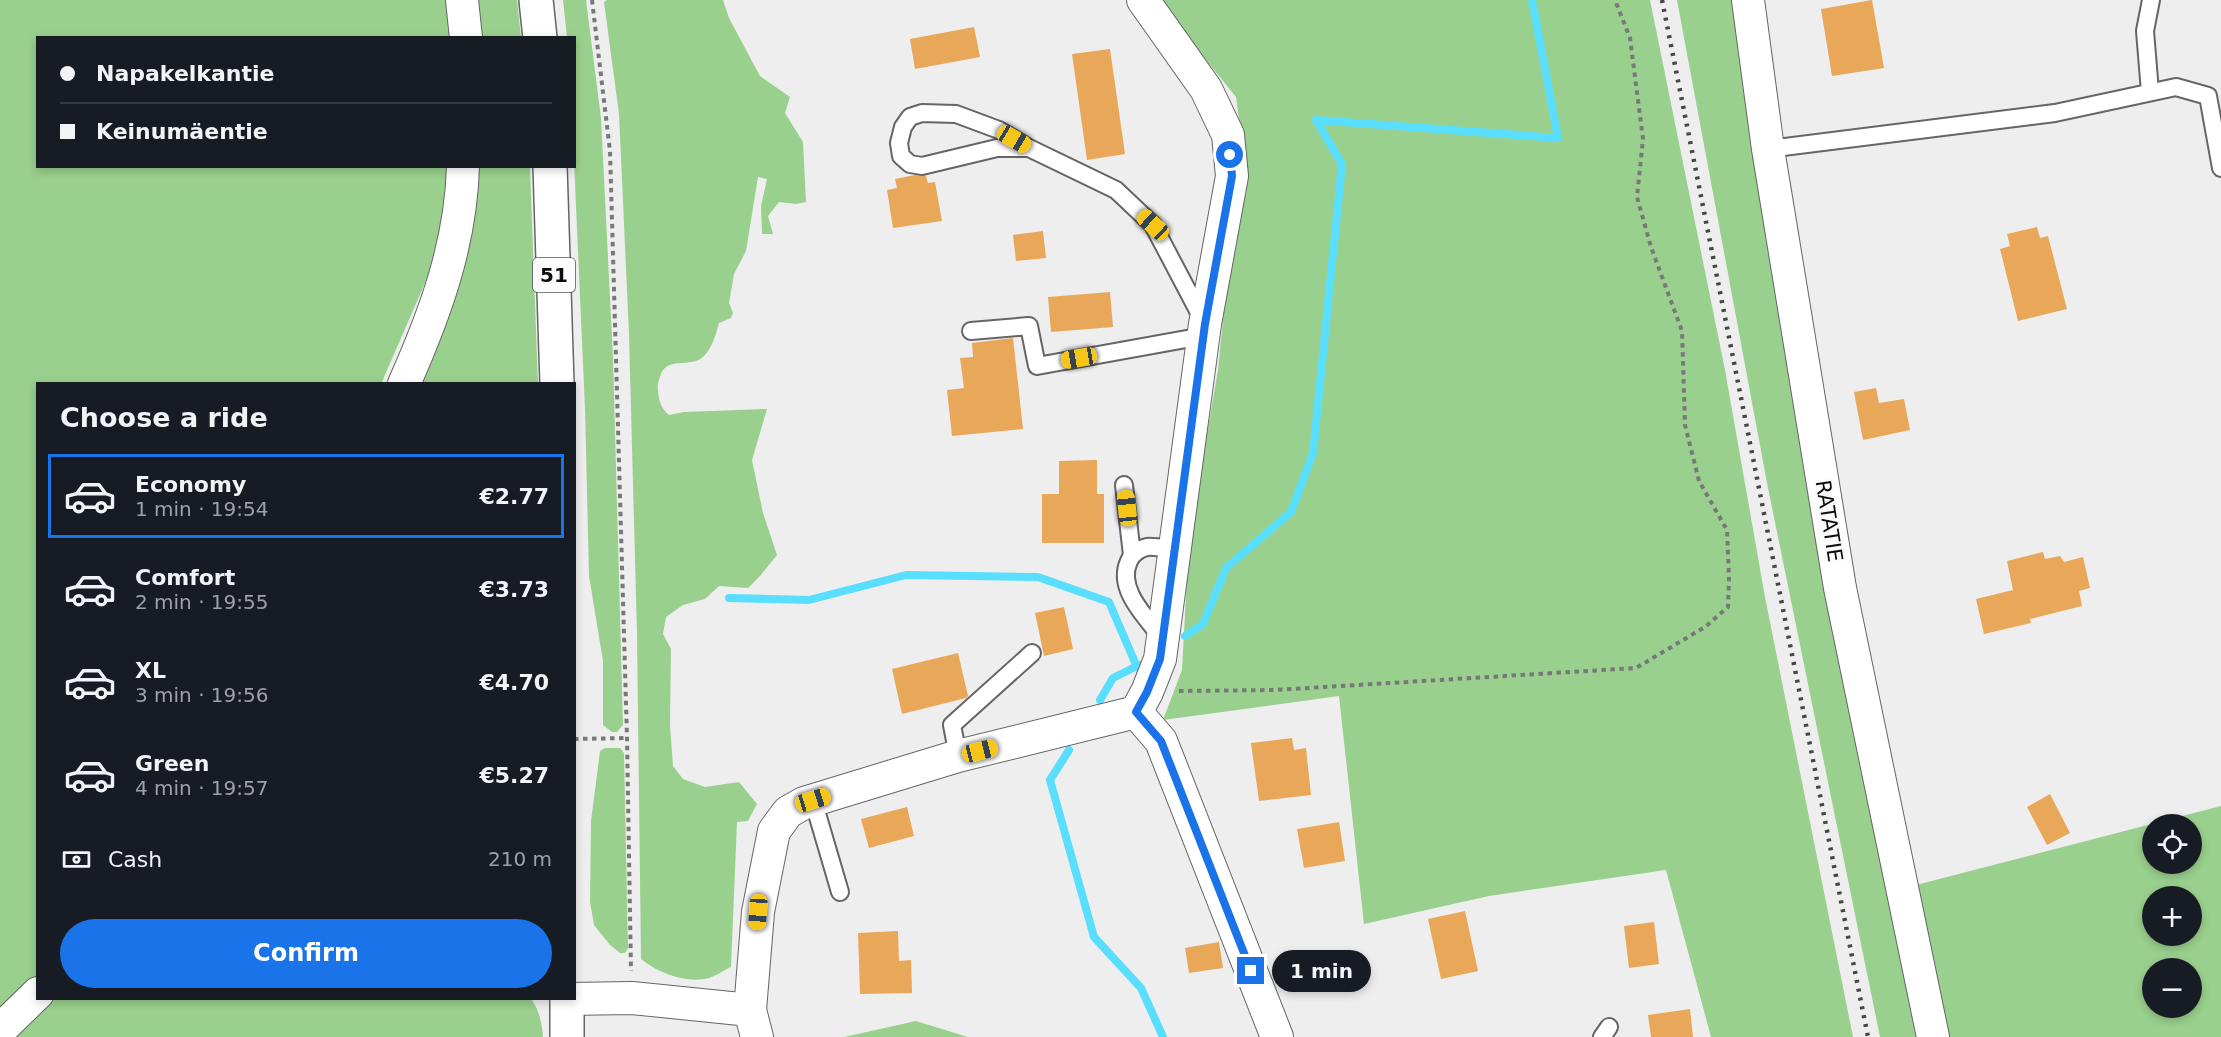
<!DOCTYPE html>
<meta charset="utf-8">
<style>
body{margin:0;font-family:"DejaVu Sans",sans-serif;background:#242831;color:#f1f3f6;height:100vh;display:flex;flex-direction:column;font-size:22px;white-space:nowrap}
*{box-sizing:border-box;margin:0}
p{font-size:20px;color:#9ea1a6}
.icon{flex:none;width:33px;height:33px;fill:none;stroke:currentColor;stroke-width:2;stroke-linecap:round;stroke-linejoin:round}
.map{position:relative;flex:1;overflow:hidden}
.drawer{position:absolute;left:36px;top:382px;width:540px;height:618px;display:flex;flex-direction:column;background:#171b24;border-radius:0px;box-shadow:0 3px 9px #0003}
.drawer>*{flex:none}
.top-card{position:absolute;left:36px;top:36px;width:540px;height:132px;border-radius:0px;box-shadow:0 3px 9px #0003;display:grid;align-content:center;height:132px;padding:0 24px;background:#171b24}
.buttons{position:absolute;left:2142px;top:814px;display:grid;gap:12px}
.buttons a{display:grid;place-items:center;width:60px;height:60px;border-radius:50%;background:#171b24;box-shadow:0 3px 9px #0003;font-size:30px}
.end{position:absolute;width:27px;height:27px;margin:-14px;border:8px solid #1a73e8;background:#fff;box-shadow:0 0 0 3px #fff}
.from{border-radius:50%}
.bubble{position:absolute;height:42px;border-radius:21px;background:#171b24;box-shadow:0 3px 9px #0003;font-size:20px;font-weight:700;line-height:42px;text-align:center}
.car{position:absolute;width:18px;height:36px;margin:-18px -9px;border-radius:8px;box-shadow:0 0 4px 2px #0007;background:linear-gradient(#f5c518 24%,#345 0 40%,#f5c518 0 76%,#345 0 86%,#f5c518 0)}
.top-card b{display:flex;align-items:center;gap:21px;height:57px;font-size:22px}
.top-card b+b{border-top:2px solid #363941}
.top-card i{width:15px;height:15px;background:#f1f3f6}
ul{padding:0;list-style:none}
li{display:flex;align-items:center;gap:18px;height:84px;margin:0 12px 9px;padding:0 12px;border:3px solid transparent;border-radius:0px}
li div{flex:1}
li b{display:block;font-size:22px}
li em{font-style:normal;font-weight:700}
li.current{border-color:#1a73e8}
li>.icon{width:54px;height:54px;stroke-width:1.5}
h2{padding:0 24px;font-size:27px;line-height:72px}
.pay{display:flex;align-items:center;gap:15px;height:66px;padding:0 24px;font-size:22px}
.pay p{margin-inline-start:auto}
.action{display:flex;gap:12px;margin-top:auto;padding:12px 24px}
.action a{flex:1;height:69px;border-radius:36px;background:#1a73e8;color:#fff;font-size:24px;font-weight:700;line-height:69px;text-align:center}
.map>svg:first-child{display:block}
</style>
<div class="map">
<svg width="2221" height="1037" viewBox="0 0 2221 1037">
<rect width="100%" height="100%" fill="#eeeeef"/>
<g fill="#9ad08d" fill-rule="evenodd">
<polygon points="0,0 452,0 455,37 38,38 38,166 453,167 435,260 381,384 38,384 37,983 0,1020"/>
<polygon points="478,0 517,0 521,37 481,37"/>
<polygon points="563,0 586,0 601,118 613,357 623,725 617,732 612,732 603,725 603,661 589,576 585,409 574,161 574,38 567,37"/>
<path d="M607 0H723L729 18 760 76 790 97 785 113 803 142 806 202 796 204 779 202 768 216 773 234H762L761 206 767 179 758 177 746 251 734 274 729 303 733 313 731 318 719 323C716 334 712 349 703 357 689 369 666 355 660 377 658 382 657 386 658 391 659 401 661 408 669 415L684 412 767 409 752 460 763 513 777 555 760 576 748 588 719 586 705 599 683 605 666 617 663 634 671 649 670 725 673 766 683 779 705 787 739 782 757 804 748 821 737 822 731 967C724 970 716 976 709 978 687 984 658 973 641 959L637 634 629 334 619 114 604 2Z"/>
<polygon points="1161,0 1650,0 1725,370 1765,597 1853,1037 1711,1037 1666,870 1489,896 1364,924 1339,696 1163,720 1182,670 1189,539 1218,370 1224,310 1245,162 1236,97 1173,19"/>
<polygon points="1677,0 1743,0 1933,1037 1880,1037 1767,483"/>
<polygon points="474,167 530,167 538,384 411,384"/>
<polygon points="605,748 620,748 624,753 628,948 625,953 620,953 610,945 594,925 590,902 591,821 600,751"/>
<path d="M2221 806V1037H1945L1916 885ZM2152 825H2192V864H2152ZM2152 897H2192V936H2152ZM2152 969H2192V1008H2152Z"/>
<path d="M55 999H531C539 1009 542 1024 543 1037H14Z"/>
<polygon points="916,1021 968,1037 844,1037"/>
</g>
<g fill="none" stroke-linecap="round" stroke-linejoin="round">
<g stroke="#5adefe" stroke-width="8">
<polyline points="729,598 809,600 906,575 1038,577 1109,602 1137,667"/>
<polyline points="1185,636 1203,624 1226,568 1291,512 1313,453 1342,164 1316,120 1558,138 1532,0"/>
<polyline points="1100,700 1113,678 1139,665"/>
<polyline points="1069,750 1050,780 1094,937 1141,988 1163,1037"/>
</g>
</g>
<g fill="#e9a759">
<polygon points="1872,0 1884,68 1832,76 1821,9"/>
<polygon points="974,27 980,57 915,69 910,39"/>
<polygon points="1110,49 1125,154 1087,160 1072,54"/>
<polygon points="915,175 926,176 928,183 935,182 942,221 893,228 887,190 897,188 895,179"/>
<polygon points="2037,227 2040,238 2048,236 2067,309 2018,321 2000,249 2010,246 2007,234"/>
<polygon points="1043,231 1046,258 1016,261 1013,235"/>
<polygon points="1110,292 1113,327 1051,332 1048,297"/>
<polygon points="1013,338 1023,429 952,436 947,390 964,388 960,358 973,357 972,343"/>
<polygon points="1876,388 1879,403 1904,399 1910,430 1863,440 1854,392"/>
<polygon points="1097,460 1097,494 1104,494 1104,543 1042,543 1042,494 1059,494 1059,461"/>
<polygon points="2043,552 2045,559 2060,556 2064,562 2083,557 2090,588 2079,591 2082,606 2030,619 2031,623 1984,634 1976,599 2013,590 2007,561"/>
<polygon points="1064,607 1073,649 1044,656 1035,613"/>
<polygon points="958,653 968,696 966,698 902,714 892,669"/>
<polygon points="1292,738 1294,750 1306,748 1311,795 1259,801 1251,743"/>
<polygon points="2050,794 2070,833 2047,845 2027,807"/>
<polygon points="907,807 914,836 869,848 861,819"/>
<polygon points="1339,822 1345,861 1304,868 1297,829"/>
<polygon points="1465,911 1478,971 1441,979 1428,919"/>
<polygon points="1654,922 1659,964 1629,968 1624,926"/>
<polygon points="898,931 899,961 911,960 912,993 860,994 858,933"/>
<polygon points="1219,942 1223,968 1189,973 1185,948"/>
<polygon points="1690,1009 1693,1037 1651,1037 1648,1015"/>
</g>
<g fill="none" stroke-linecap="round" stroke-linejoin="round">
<g stroke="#656566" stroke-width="20">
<g id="service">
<polyline points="2150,92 2145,31 2151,0"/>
<polyline points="1029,148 997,148 922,166 910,164 901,156 899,143 903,127 910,117 922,113 956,114 999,130 1029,148 1116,190 1153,225 1203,320"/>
<polyline points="1768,149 2055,113 2176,87 2208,96 2221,168"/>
<polyline points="971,331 1029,326 1037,366 1203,336"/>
<polyline points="1124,485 1132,555"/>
<path d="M1162 638C1146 617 1116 589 1129 561 1132 554 1139 549 1147 547 1155 546 1167 549 1175 550"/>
<polyline points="958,756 952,725 1032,653"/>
<polyline points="813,800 840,892"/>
<polyline points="1602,1037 1609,1027"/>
</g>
</g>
<g stroke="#656566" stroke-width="34">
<g id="minor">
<polyline points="462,0 466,38"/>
<polyline points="1748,0 1768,149 1840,588 1933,1037"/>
<path d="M404 384C435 314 461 244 463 166"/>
<polyline points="1136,712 1161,741 1277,1037"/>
<polyline points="567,999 632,998 750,1010 757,1037"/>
<polyline points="750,1010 758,912 774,831 788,812 804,803 958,756 1136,712 1147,692 1160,659 1205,324 1232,176 1228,135 1206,89 1143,0"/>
<polyline points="0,1030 38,993"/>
</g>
</g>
<g stroke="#656566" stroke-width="36">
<g id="primary">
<polyline points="536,0 540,38"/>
<polyline points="550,166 557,384"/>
<polyline points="567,999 567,1037"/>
</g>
</g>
<g stroke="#787879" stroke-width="4" stroke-dasharray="4.5 4.5" stroke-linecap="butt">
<polyline points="592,0 610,151 627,738 631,971"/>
<polyline points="1179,691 1275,690 1636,668 1705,627 1728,607 1729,578 1727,530 1699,481 1685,425 1682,331 1651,247 1637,197 1643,139 1630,38 1615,0"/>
<polyline points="574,739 627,738"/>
</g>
<use href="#service" stroke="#fff" stroke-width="16"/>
<use href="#minor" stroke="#fff" stroke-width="32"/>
<use href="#primary" stroke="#fff" stroke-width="33"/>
<polyline stroke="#464647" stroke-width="4.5" stroke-dasharray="3 6" stroke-linecap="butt" points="1662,0 1868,1037"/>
</g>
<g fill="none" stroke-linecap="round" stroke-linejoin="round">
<polyline stroke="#1a73e8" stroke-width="8" points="1230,155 1232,176 1205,324 1160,659 1147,692 1136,712 1161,741 1251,971"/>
</g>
<g text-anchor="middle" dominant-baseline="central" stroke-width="5" stroke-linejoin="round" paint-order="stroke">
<rect fill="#fbfbfd" stroke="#545455" stroke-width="1.5" x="533" y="258" width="42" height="34" rx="4.5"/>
<g font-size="20" font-weight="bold" fill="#0c0c0d">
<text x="554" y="275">51</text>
</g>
<g font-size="21" fill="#0c0c0d" stroke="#fbfbfd">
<text transform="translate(1829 521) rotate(81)">RATATIE</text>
</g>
</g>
</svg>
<div class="buttons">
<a><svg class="icon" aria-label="locate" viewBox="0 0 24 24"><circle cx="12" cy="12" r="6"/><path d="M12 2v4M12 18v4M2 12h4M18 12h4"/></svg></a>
<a>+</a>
<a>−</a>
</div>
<i class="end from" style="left:1230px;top:155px"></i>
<i class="end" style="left:1251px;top:971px"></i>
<div class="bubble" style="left:1272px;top:950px;width:99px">1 min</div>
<i class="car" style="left:1014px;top:139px;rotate:120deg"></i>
<i class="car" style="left:1153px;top:225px;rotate:313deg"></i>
<i class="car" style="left:1079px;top:358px;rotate:260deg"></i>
<i class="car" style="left:1127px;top:508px;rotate:354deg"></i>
<i class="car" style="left:980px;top:751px;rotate:76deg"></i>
<i class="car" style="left:813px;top:800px;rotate:73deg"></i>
<i class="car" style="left:758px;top:912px;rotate:184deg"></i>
<div class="top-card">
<b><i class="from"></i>Napakelkantie</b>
<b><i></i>Keinumäentie</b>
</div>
<section class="drawer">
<h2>Choose a ride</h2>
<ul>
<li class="current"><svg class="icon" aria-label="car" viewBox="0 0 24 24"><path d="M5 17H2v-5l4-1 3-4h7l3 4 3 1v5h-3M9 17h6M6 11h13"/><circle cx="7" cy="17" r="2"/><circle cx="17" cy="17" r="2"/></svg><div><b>Economy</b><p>1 min · 19:54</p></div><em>€2.77</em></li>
<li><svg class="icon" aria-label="car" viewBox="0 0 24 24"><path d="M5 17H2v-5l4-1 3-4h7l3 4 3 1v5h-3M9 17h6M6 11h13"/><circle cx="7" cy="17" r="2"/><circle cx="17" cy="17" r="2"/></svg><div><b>Comfort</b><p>2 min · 19:55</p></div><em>€3.73</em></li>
<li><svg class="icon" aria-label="car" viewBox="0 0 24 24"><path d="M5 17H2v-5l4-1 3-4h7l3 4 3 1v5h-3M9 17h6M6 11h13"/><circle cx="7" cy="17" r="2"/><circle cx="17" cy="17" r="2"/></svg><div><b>XL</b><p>3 min · 19:56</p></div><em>€4.70</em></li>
<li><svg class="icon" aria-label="car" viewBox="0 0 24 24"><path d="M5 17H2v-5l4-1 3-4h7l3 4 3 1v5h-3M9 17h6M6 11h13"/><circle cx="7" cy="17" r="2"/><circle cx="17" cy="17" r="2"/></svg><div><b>Green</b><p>4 min · 19:57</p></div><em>€5.27</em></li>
</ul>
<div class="pay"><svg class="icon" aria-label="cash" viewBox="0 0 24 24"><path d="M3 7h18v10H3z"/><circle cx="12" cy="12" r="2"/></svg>Cash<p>210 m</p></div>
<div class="action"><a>Confirm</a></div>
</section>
</div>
